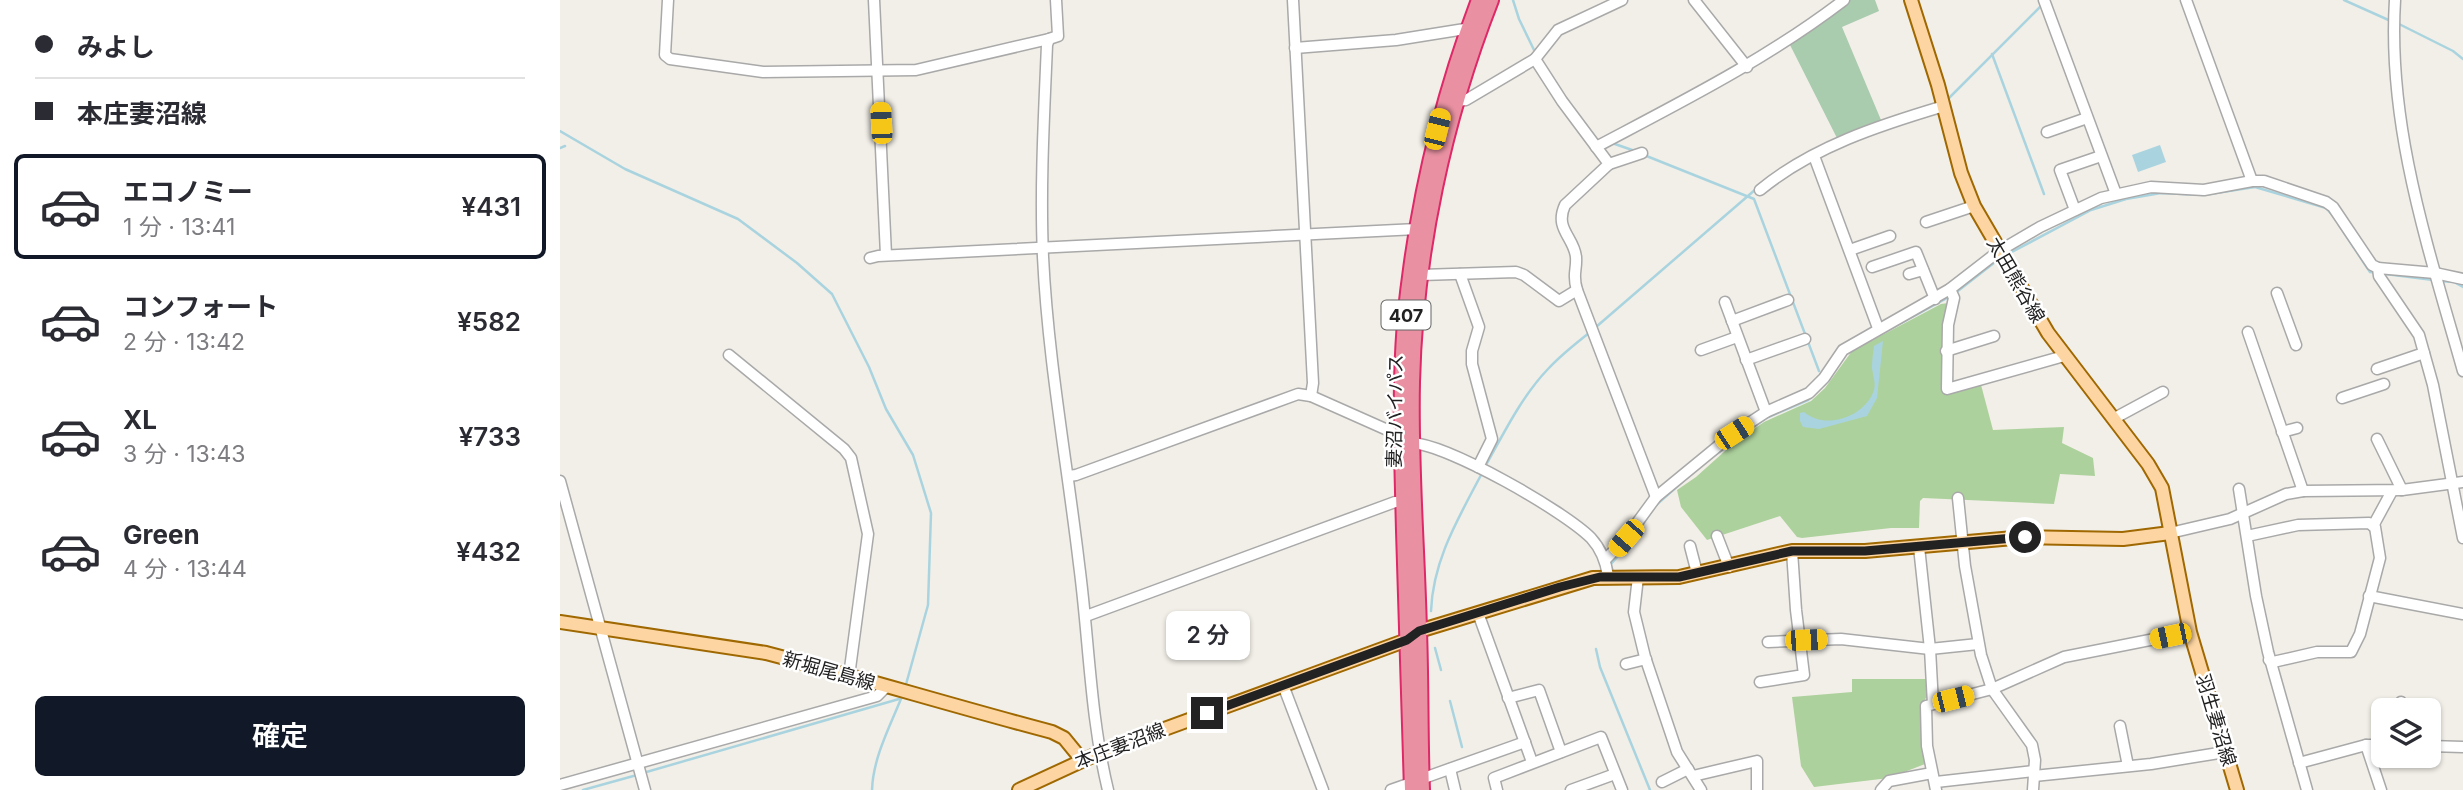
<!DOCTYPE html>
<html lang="ja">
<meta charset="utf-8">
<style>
body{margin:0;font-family:Inter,"Noto Sans JP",sans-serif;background:#f7f7f7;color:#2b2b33;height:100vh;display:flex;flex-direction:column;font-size:26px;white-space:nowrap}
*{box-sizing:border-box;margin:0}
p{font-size:23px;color:#7c7c81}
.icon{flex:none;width:38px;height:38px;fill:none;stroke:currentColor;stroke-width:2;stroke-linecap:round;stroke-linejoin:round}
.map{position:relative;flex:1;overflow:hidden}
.details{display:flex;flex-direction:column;background:#fff;width:560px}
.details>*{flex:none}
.top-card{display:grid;align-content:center;height:154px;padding:0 35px;background:#fff}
.buttons{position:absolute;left:1811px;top:698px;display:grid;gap:14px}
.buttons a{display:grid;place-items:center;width:70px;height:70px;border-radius:10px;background:#fff;box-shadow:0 2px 5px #0004;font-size:35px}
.end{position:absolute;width:32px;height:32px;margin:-16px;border:9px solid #222;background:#fff;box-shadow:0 0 0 4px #fff}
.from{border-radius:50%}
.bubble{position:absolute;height:49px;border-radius:10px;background:#fff;box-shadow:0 2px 5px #0004;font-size:23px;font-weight:600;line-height:49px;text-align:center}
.car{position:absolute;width:21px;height:42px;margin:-21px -10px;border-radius:9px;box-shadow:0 0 5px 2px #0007;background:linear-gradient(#f5c518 24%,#345 0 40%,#f5c518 0 76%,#345 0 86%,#f5c518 0)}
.top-card b{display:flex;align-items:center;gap:24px;height:66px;font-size:26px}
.top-card b+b{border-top:2px solid #e1e1e2}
.top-card i{width:18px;height:18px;background:#2b2b33}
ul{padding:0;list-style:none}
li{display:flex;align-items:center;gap:21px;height:105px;margin:0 14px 10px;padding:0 21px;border:4px solid transparent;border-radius:10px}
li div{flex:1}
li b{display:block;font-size:26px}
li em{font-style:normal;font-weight:600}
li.active{border-color:#111827}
li>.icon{width:63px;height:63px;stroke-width:1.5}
.button{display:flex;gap:14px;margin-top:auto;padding:14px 35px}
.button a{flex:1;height:80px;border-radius:10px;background:#111827;color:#fff;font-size:28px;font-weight:600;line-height:80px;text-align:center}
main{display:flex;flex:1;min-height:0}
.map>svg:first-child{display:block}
</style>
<main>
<section class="details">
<div class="top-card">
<b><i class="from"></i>みよし</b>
<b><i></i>本庄妻沼線</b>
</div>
<ul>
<li class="active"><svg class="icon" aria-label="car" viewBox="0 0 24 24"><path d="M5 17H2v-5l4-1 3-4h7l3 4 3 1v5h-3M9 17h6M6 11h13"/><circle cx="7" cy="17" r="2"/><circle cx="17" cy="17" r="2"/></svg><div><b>エコノミー</b><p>1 分 · 13:41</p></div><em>¥431</em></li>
<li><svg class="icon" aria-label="car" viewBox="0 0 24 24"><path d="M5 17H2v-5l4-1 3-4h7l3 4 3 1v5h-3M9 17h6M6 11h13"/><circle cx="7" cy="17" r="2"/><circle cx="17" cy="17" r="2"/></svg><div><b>コンフォート</b><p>2 分 · 13:42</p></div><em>¥582</em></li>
<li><svg class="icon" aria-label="car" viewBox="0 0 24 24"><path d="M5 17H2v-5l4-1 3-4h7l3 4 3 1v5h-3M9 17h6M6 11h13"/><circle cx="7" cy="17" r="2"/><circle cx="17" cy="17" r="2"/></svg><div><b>XL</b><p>3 分 · 13:43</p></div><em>¥733</em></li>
<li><svg class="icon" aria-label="car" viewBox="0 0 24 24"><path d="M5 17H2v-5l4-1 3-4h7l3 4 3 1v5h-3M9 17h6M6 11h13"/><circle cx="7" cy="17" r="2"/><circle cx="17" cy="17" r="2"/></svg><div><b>Green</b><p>4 分 · 13:44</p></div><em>¥432</em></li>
</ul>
<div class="button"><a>確定</a></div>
</section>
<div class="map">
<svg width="1903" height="790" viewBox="0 0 1903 790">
<rect width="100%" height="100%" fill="#f2efe8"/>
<g fill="#add19d">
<polygon points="1388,303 1382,356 1383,391 1420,381 1433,430 1504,427 1502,443 1533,458 1535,476 1500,474 1494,504 1363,498 1360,501 1359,528 1331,528 1242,538 1237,537 1220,516 1147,540 1121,507 1117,490 1136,477 1175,442 1204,422 1251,401 1265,388 1292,351 1381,304"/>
<polygon points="1292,679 1367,679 1369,693 1364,701 1365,764 1329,778 1254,787 1241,766 1232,697 1292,692"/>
</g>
<polygon fill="#a9cbae" points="1288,0 1315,0 1319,11 1282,27 1321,120 1277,138 1229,43"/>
<g fill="#a9d4df">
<polygon points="1600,145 1606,162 1578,172 1572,155"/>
<path d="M1323 341 1317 398 1307 416 1259 429 1243 427 1240 421V413L1244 412C1266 431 1306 416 1314 390 1316 383 1313 376 1312 368 1312 361 1313 353 1314 346Z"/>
</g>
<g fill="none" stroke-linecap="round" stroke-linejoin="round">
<g stroke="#a9d4df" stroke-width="2.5">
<polyline points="953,0 959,19 975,52"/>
<polyline points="1784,0 1833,22"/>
<polyline points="1839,24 1893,51 1903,59"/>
<polyline points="1432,54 1484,194"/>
<polyline points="1388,99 1482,5"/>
<polyline points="0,131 65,169 178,219 237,263 272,294 309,367 326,409 353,455 371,513 368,605 345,688"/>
<polyline points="1052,143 1075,151"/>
<polyline points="0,148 5,146"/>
<polyline points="1084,155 1194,199 1259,371"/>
<polyline points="1779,225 1810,272 1873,280"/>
<polyline points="1448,254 1531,210 1566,199 1601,193 1643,195 1695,187 1766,208 1776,219"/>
<polyline points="1879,281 1894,282 1903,287"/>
<polyline points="1394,294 1439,259"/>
<polyline points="1036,327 1196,189"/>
<polyline points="1321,334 1389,297"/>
<polyline points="1151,458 1206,418 1248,400 1265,384"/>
<path d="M926 465C944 433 962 396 988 369 1000 356 1015 344 1029 333"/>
<polyline points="1051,564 1073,539 1095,506 1130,475"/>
<path d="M871 611C873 560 898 519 921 475"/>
<polyline points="875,648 881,670"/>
<polyline points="1036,649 1040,667 1090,790"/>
<polyline points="890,701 902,747"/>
<polyline points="83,773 339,699"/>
<polyline points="23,790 77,775"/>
<path d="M312 790C313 757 331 724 343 694"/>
</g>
<g stroke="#a9a9a9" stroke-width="13">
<g id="minor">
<polyline points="108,0 105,55 110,59 203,72 356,70 489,39 498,36 496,0"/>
<polyline points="314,0 326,255"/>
<polyline points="733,0 753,383 751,396"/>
<polyline points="1134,0 1187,67"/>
<polyline points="1484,0 1556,194"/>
<polyline points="1626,0 1692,181"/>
<path d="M1835 0C1827 127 1869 250 1903 371"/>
<path d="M489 39 487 45C484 116 480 187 483 257 488 360 507 462 519 564 529 639 530 716 548 790"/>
<polyline points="735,48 836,40 911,28"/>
<path d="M975 59 1002 101 1049 164 1005 205C994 229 1014 237 1016 257 1017 271 1012 274 1017 290L1096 497"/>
<polyline points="896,101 906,100 975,59 998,30 1062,0"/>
<polyline points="1487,132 1527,118"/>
<path d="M1036 147C1121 102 1207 59 1284 0"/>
<polyline points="1254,156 1318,328"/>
<polyline points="1049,164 1082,153"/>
<path d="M1200 190C1252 147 1320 125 1384 106"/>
<polyline points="1515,210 1500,170 1541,156"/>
<polyline points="1366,222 1414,206"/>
<polyline points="1290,250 1330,236"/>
<polyline points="310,258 318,256 857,229"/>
<polyline points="1312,267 1356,252 1375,299"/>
<polyline points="1818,268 1875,273 1903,279"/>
<polyline points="900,274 919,327 912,351 912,364 932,439 918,467"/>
<polyline points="1349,274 1363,270"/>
<polyline points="861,275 956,272 964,275 999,301 1017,290"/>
<polyline points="1390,289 1394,298 1388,325 1387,389 1504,356"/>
<polyline points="1717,293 1736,345"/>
<polyline points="1165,302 1206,412"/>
<polyline points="1172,321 1228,300"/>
<polyline points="1688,332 1743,491"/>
<polyline points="1141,350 1177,337"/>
<polyline points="1386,351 1434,336"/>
<polyline points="169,355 284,449 291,458 308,534 289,676"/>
<polyline points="1186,360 1245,339"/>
<polyline points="1817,369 1864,353"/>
<polyline points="1782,398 1824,384"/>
<polyline points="1553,419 1603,392"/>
<polyline points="1722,432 1737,428"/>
<polyline points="1817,439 1842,490"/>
<path d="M852 443C889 445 1004 511 1031 538 1041 549 1046 561 1048 576"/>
<polyline points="509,476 516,475 738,394 751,396 841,436"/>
<polyline points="0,481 85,790"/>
<polyline points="1679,489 1696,596 1708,652 1747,790"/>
<polyline points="1398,498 1405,566 1421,655 1432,689 1472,745 1475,760 1473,790"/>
<polyline points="1813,526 1832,491"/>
<polyline points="1610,533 1670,519 1726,494 1743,491 1842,490 1903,482"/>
<polyline points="1157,536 1169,567"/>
<polyline points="1687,536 1738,525 1809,523 1815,527 1820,558 1800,634 1791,652 1757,652 1713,662 1709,660"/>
<polyline points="1130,546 1137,573"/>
<polyline points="1359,547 1370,649 1373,704"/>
<polyline points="1045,560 1066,538 1096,497 1174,433 1206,412 1249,393 1264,378 1283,350 1390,289 1439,251 1480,227 1541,198 1591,187 1644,190 1692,181 1704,181 1766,202 1773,207 1812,265 1818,268 1819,276 1859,335 1873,385 1903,538"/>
<polyline points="1078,577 1074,612 1085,657 1117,752 1141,790"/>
<polyline points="1809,596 1903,614"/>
<polyline points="918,613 972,762"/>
<polyline points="526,616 835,502 843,502"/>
<polyline points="1208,642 1281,639 1370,649 1418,644"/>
<polyline points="1066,664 1086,659"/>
<polyline points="1200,682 1244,675 1236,610 1232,551"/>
<polyline points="723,685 763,790"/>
<polyline points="948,698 979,690 1001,752"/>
<polyline points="1840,710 1841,702"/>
<polyline points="1560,726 1568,766"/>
<polyline points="1806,745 1821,790"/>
<polyline points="1869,746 1903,747"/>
<polyline points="1739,763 1806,745 1824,745"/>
<polyline points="890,769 895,790"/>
<polyline points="1133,776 1197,761 1197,790"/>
<polyline points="1474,776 1591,764 1665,752"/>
<polyline points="861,779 965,742"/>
<polyline points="1102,782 1128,769"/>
<polyline points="1376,782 1474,771"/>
<polyline points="0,785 317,696 326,687"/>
<polyline points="831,790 851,783"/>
<polyline points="937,790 934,778 1041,737 1062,790"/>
<polyline points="1011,790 1055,774"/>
<polyline points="1321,790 1329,781 1372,773"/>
<polyline points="1376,790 1367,746 1366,706 1432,689 1504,657 1630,632"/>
</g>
</g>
<g stroke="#9f6800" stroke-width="16">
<g id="major">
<polyline points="1351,0 1378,85 1401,173 1414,206 1488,333 1588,464 1602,488 1630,632 1677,790"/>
<path d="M0 622 206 653C302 678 397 707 492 732L504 738 522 760"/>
<polyline points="459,790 539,753 847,640 859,631 1033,578 1119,577 1232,551 1305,551 1465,537 1563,539 1610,533"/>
</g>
</g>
<g stroke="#de2868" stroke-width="18">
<g id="highway">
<path d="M852 790C849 704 847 617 844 531 842 446 838 361 850 277 862 182 885 90 919 0"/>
<path d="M862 790C860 737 861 684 859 631 857 548 850 465 852 382 855 253 884 120 931 0"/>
</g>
</g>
<use href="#minor" stroke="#fff" stroke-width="10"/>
<use href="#major" stroke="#fdd5a2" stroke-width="12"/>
<use href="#highway" stroke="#e991a2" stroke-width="14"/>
</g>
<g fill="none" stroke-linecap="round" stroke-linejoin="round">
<polyline stroke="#222" stroke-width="9" points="647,713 847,640 859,631 1000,587 1040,577 1119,577 1232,551 1305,551 1465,537"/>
</g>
<g text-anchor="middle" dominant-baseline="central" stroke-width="5" stroke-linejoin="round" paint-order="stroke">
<rect fill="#fff" stroke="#646464" stroke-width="2" x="821.5" y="300.5" width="49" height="29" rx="5"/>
<g font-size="18" font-weight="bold" fill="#222">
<text x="846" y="315">407</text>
</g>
<g font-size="19" fill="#222" stroke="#fff">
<text transform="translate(1456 280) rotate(60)">太田熊谷線</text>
<text transform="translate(835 411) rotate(-89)">妻沼バイパス</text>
<text transform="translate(269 671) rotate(16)">新堀尾島線</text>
<text transform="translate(1656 720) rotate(73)">羽生妻沼線</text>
<text transform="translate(560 746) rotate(-21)">本庄妻沼線</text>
</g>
</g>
</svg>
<div class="buttons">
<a><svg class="icon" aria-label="layers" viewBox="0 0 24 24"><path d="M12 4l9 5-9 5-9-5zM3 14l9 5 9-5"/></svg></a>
</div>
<i class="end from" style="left:1465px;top:537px"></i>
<i class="end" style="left:647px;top:713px"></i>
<div class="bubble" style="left:606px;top:611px;width:84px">2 分</div>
<i class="car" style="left:321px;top:123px;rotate:357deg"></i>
<i class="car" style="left:877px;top:129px;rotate:14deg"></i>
<i class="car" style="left:1174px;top:433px;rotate:57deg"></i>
<i class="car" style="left:1066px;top:538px;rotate:221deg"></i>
<i class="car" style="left:1610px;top:636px;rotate:258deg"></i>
<i class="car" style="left:1246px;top:640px;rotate:88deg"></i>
<i class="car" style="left:1393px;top:699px;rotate:76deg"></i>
</div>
</main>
